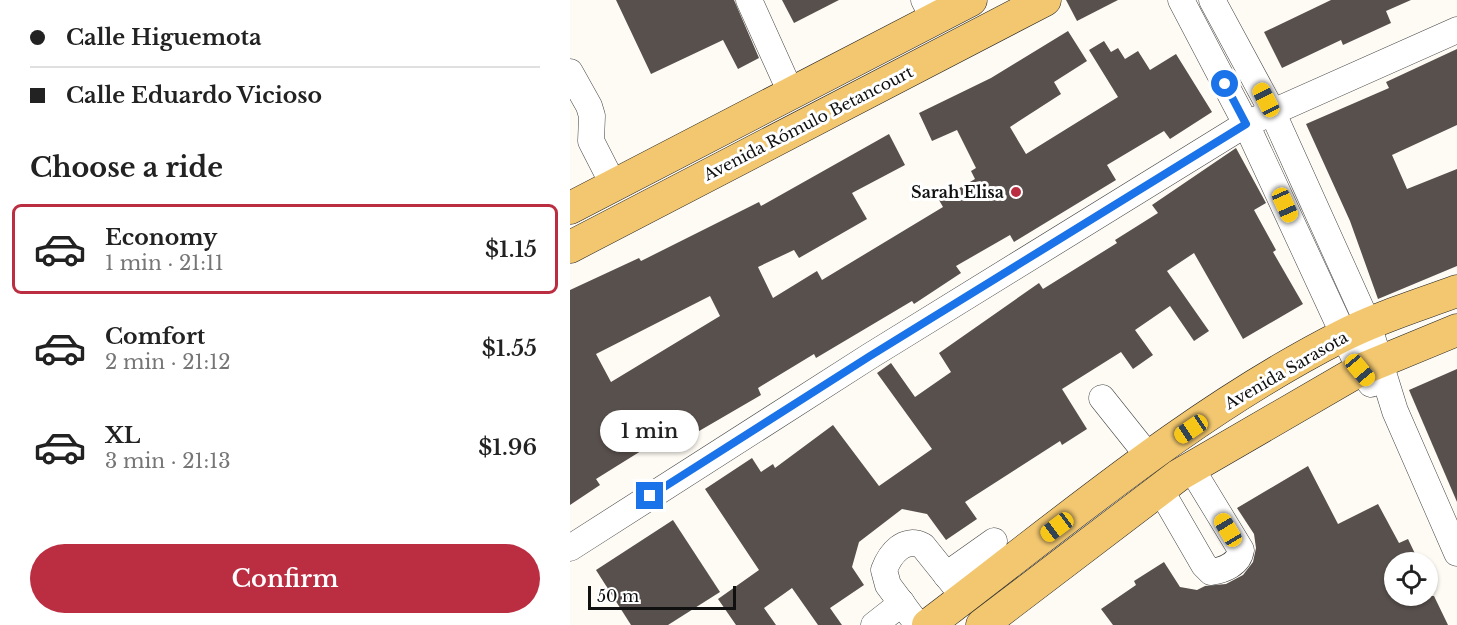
<!DOCTYPE html>
<meta charset="utf-8">
<style>
body{margin:0;font-family:"Libre Baskerville",serif;background:#f6f6f6;color:#222;height:100vh;display:flex;flex-direction:column;font-size:22px;white-space:nowrap}
*{box-sizing:border-box;margin:0}
p{font-size:20px;color:#767676}
.icon{flex:none;width:33px;height:33px;fill:none;stroke:currentColor;stroke-width:2;stroke-linecap:round;stroke-linejoin:round}
.map{position:relative;flex:1;overflow:hidden}
.drawer{display:flex;flex-direction:column;background:#fff;width:570px}
.drawer>*{flex:none}
.top-card{display:grid;align-content:center;height:132px;padding:0 30px;background:#fff}
.buttons{position:absolute;left:814px;top:552px;display:grid;gap:12px}
.buttons a{display:grid;place-items:center;width:54px;height:54px;border-radius:50%;background:#fff;box-shadow:0 2px 4px #0004;font-size:30px}
.scale{position:absolute;left:18px;bottom:15px;width:148px;box-sizing:border-box;padding-left:6px;border:3px solid #101010;border-top:0;font-size:16px;line-height:21px;white-space:nowrap;color:#101010;-webkit-text-stroke:4px #fff;paint-order:stroke}
.end{position:absolute;width:27px;height:27px;margin:-14px;border:8px solid #1a73e8;background:#fff;box-shadow:0 0 0 3px #fff}
.from{border-radius:50%}
.bubble{position:absolute;height:42px;border-radius:21px;background:#fff;box-shadow:0 2px 4px #0004;font-size:20px;font-weight:600;line-height:42px;text-align:center}
.car{position:absolute;width:18px;height:36px;margin:-18px -9px;border-radius:8px;box-shadow:0 0 4px 2px #0007;background:linear-gradient(#f5c518 24%,#345 0 40%,#f5c518 0 76%,#345 0 86%,#f5c518 0)}
.top-card b{display:flex;align-items:center;gap:21px;height:57px;font-size:22px}
.top-card b+b{border-top:2px solid #e0e0e0}
.top-card i{width:15px;height:15px;background:#222}
ul{padding:0;list-style:none}
li{display:flex;align-items:center;gap:18px;height:90px;margin:0 12px 9px;padding:0 18px;border:3px solid transparent;border-radius:9px}
li div{flex:1}
li b{display:block;font-size:22px}
li em{font-style:normal;font-weight:600}
li.selected{border-color:#bb2d41}
li>.icon{width:54px;height:54px;stroke-width:1.5}
h2{padding:0 30px;font-size:27px;line-height:72px}
.button{display:flex;gap:12px;margin-top:auto;padding:12px 30px}
.button a{flex:1;height:69px;border-radius:36px;background:#bb2d41;color:#fff;font-size:24px;font-weight:600;line-height:69px;text-align:center}
main{display:flex;flex:1;min-height:0}
.map>svg:first-child{display:block}
</style>
<main>
<section class="drawer">
<div class="top-card">
<b><i class="from"></i>Calle Higuemota</b>
<b><i></i>Calle Eduardo Vicioso</b>
</div>
<h2>Choose a ride</h2>
<ul>
<li class="selected"><svg class="icon" aria-label="car" viewBox="0 0 24 24"><path d="M5 17H2v-5l4-1 3-4h7l3 4 3 1v5h-3M9 17h6M6 11h13"/><circle cx="7" cy="17" r="2"/><circle cx="17" cy="17" r="2"/></svg><div><b>Economy</b><p>1 min · 21:11</p></div><em>$1.15</em></li>
<li><svg class="icon" aria-label="car" viewBox="0 0 24 24"><path d="M5 17H2v-5l4-1 3-4h7l3 4 3 1v5h-3M9 17h6M6 11h13"/><circle cx="7" cy="17" r="2"/><circle cx="17" cy="17" r="2"/></svg><div><b>Comfort</b><p>2 min · 21:12</p></div><em>$1.55</em></li>
<li><svg class="icon" aria-label="car" viewBox="0 0 24 24"><path d="M5 17H2v-5l4-1 3-4h7l3 4 3 1v5h-3M9 17h6M6 11h13"/><circle cx="7" cy="17" r="2"/><circle cx="17" cy="17" r="2"/></svg><div><b>XL</b><p>3 min · 21:13</p></div><em>$1.96</em></li>
</ul>
<div class="button"><a>Confirm</a></div>
</section>
<div class="map">
<svg width="887" height="625" viewBox="0 0 887 625">
<rect width="100%" height="100%" fill="#fefbf4"/>
<g fill="#58504d" fill-rule="evenodd">
<polygon points="46,0 164,0 189,58 168,69 153,40 81,74"/>
<polygon points="212,0 269,0 224,23"/>
<polygon points="496,0 548,0 507,21"/>
<polygon points="761,0 841,0 816,11 821,23 773,45 771,40 712,68 694,32"/>
<path d="M498 31 517 61 484 82 491 94 440 127 456 154 548 97 519 50 534 41 541 52 548 48 555 59 568 51 580 70 606 54 642 112 600 139 594 131 537 165 546 180 444 242 440 235 386 266 391 273 344 304 342 301 246 358 244 354 188 388 191 395 93 452 87 441 26 479 30 485 0 505V290L69 258 71 261 189 202 191 206 319 134 335 165 282 193 297 219 229 258 224 250 188 267 203 298 247 271 252 280 373 207 369 200 405 179 401 171 406 168 387 130 362 141 349 113 421 78ZM140 296 150 316 41 382 26 354Z"/>
<polygon points="887,49 887,125 822,155 837,189 887,169 887,266 808,299 780,221 736,124 819,88 816,82"/>
<polygon points="666,148 696,203 684,210 706,250 703,252 733,304 673,339 624,253 597,271 639,331 624,341 600,306 565,330 583,355 563,369 551,352 492,389 517,429 492,445 490,441 395,502 407,519 376,540 357,514 332,509 289,542 282,567 294,585 260,608 272,625 248,625 222,588 194,608 206,625 166,625 148,599 189,570 135,489 182,458 191,472 203,464 205,468 263,425 309,486 362,449 307,373 321,363 345,397 381,372 369,353 469,283 473,289 547,243 545,240 588,213 582,205"/>
<polygon points="887,369 887,502 839,390"/>
<polygon points="738,466 768,524 808,504 829,543 838,539 849,562 825,562 825,596 864,596 878,625 543,625 531,609 566,585 564,581 594,562 610,587 627,590 635,586 656,584 673,575 683,562 686,548 684,534 667,508"/>
<polygon points="103,520 150,592 98,625 61,625 26,570"/>
</g>
<g fill="none" stroke-linecap="round" stroke-linejoin="round">
<g stroke="#434343" stroke-width="27">
<g id="minor">
<polyline points="179,0 221,93"/>
<polyline points="354,0 364,19"/>
<polyline points="611,0 676,124 790,370 801,384"/>
<polyline points="642,0 702,111 798,324 825,411 887,553"/>
<polyline points="0,72 19,106 22,116 21,141 44,186"/>
<polyline points="532,398 579,457"/>
<path d="M590 489 634 565 641 572C654 570 669 564 671 550L621 468"/>
<polyline points="0,548 300,356 676,124 887,30"/>
<polyline points="376,575 424,541"/>
<polyline points="304,625 332,603"/>
<path d="M348 625 318 585 314 570C320 554 334 536 353 546L394 597"/>
</g>
</g>
<g stroke="#212121" stroke-width="33">
<g id="major">
<polyline points="0,208 401,0"/>
<polyline points="0,247 475,0"/>
<path d="M358 625C492 524 622 412 772 336 809 317 849 305 887 291"/>
<polyline points="412,625 609,475 790,370 887,330"/>
</g>
</g>
<use href="#minor" stroke="#fff" stroke-width="26"/>
<use href="#major" stroke="#f2c770" stroke-width="32"/>
</g>
<g fill="none" stroke-linecap="round" stroke-linejoin="round">
<polyline stroke="#1a73e8" stroke-width="8" points="80,496 300,356 676,124 655,84"/>
</g>
<circle fill="#bb2d41" stroke="#fff" stroke-width="2" cx="446" cy="192" r="6"/>
<g text-anchor="middle" dominant-baseline="central" stroke-width="6" stroke-linejoin="round" paint-order="stroke">
<g font-size="16" fill="#101010" stroke="#fff">
<text transform="translate(238 123) rotate(-27)">Avenida Rómulo Betancourt</text>
<text transform="translate(716 370) rotate(-30)">Avenida Sarasota</text>
</g>
<g font-size="16" font-weight="bold" fill="#101010" stroke="#fff" text-anchor="end">
<text x="434" y="192">Sarah Elisa</text>
</g>
</g>
</svg>
<div class="buttons">
<a><svg class="icon" aria-label="locate" viewBox="0 0 24 24"><circle cx="12" cy="12" r="6"/><path d="M12 2v4M12 18v4M2 12h4M18 12h4"/></svg></a>
</div>
<div class="scale">50 m</div>
<i class="end from" style="left:655px;top:84px"></i>
<i class="end" style="left:80px;top:496px"></i>
<div class="bubble" style="left:30px;top:410px;width:99px">1 min</div>
<i class="car" style="left:696px;top:100px;rotate:333deg"></i>
<i class="car" style="left:715px;top:205px;rotate:156deg"></i>
<i class="car" style="left:790px;top:370px;rotate:140deg"></i>
<i class="car" style="left:621px;top:429px;rotate:236deg"></i>
<i class="car" style="left:487px;top:527px;rotate:233deg"></i>
<i class="car" style="left:658px;top:530px;rotate:329deg"></i>
</div>
</main>
